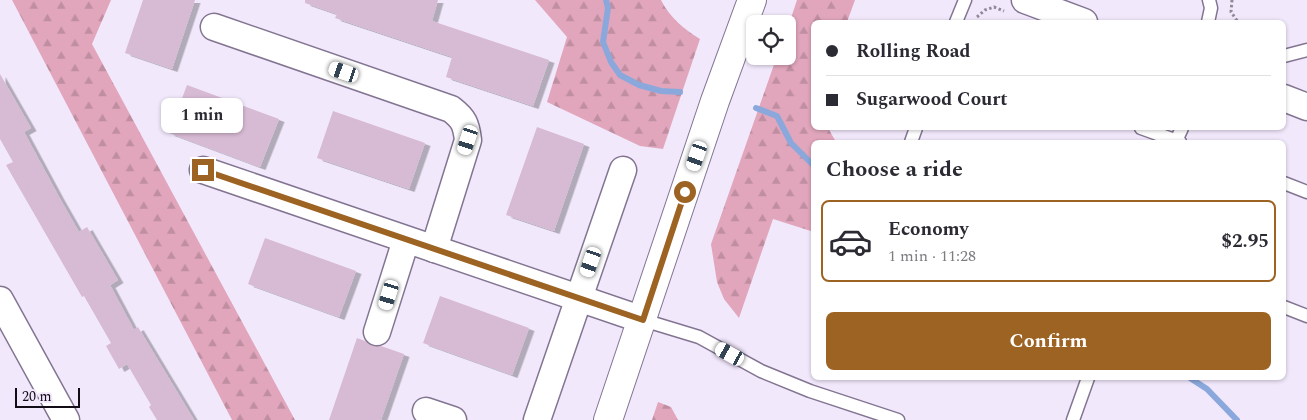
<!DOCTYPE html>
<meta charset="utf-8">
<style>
body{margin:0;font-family:Spectral,serif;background:#f2f2f3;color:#2b2b33;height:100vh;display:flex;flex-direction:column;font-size:19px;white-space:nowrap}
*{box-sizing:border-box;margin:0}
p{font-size:16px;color:#7c7c81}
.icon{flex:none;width:28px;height:28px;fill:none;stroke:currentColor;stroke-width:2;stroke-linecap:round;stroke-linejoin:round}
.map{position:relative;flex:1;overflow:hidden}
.side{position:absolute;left:811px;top:140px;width:475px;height:240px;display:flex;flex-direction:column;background:#fff;border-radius:8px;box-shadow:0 1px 4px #0004}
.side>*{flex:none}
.top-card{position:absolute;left:811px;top:20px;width:475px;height:110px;border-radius:8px;box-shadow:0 1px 4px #0004;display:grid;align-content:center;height:110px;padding:0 15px;background:#fff}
.controls{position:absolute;left:746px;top:15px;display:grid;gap:10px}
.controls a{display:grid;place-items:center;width:50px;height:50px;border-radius:8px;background:#fff;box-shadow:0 1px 4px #0004;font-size:25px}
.scale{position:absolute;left:15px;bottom:12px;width:65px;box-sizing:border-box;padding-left:5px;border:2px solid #110c16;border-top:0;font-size:14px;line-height:18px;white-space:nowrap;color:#110c16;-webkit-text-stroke:4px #f2e8fc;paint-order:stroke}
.end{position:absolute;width:22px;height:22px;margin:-11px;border:6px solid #9d6322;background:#fff;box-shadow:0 0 0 2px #fff}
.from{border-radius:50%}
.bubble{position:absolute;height:35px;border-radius:8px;background:#fff;box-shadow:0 1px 4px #0004;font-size:16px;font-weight:700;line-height:35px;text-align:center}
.car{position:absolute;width:15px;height:30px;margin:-15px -8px;border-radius:6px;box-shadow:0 0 4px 1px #0007;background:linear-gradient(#fff 24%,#345 0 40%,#fff 0 76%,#345 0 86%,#fff 0)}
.top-card b{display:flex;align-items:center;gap:18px;height:48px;font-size:19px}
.top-card b+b{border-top:1px solid #e1e1e2}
.top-card i{width:12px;height:12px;background:#2b2b33}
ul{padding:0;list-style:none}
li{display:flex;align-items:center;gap:15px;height:82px;margin:0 10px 8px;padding:0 5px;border:2px solid transparent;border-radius:8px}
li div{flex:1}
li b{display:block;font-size:19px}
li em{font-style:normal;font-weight:700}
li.selected{border-color:#9d6322}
li>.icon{width:45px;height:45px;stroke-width:1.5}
h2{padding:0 15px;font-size:22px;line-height:60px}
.button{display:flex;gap:10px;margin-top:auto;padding:10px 15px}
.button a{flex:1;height:58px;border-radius:8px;background:#9d6322;color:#fff;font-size:20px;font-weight:700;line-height:58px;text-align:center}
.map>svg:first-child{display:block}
</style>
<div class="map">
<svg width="1307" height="420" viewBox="0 0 1307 420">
<defs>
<pattern id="forest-firs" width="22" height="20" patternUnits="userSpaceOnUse" patternTransform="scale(1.25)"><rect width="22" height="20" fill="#e1a6bc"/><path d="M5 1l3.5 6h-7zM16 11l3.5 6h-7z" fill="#c08ea1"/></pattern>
<filter id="shadow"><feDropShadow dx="5.5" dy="3" stdDeviation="0" flood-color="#0004"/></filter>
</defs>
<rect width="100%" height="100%" fill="#f2e8fc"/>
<g fill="url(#forest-firs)">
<polygon points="12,0 111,0 92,44 295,420 232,420"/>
<path d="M535 0H661C670 18 684 29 700 39L663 149 640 146 547 102 567 37Z"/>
<polygon points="797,0 855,0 847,22 814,22 814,128 828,128 836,142 814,142 814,232 773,219 739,318 724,299 717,282 711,244 777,56 788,56 788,27"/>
<polygon points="658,402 671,407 678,420 652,420"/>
</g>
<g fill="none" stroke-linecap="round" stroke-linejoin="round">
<g stroke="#8ba8dc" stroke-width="6">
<polyline points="606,0 608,8 603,42 611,62 620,75 639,85 661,91 680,92"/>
<polyline points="756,108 777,116 791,143 814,166"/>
<polyline points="1190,378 1207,389 1237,420"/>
</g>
</g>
<g fill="#d7bad3" filter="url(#shadow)">
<polygon points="143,0 195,0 172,69 125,53"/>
<polygon points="305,0 438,0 432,21 549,60 533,106 446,77 452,57 335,18 337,14 305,3"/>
<polygon points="0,74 31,128 24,132 59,197 79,232 87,227 118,280 110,285 134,330 138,327 194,420 157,420 149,407 151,405 127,364 119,369 106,346 111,343 84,296 82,297 6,165 13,162 0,139"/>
<polygon points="187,85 279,119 260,167 169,133"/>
<polygon points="333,111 425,143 409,189 317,158"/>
<polygon points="537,127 584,144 554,231 506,215"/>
<polygon points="265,238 356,271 339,317 248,284"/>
<polygon points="440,296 529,328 512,375 423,343"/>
<polygon points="357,338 365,341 372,346 381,346 404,354 381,420 329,420"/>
</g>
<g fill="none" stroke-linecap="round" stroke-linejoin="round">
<g stroke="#837592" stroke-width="15">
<g id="service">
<polyline points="956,22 965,0"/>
<polyline points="1208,22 1211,8 1209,0"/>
<polyline points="1284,56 1307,50"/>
<polyline points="1141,128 1180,142"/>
<polyline points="1176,141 1182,128"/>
<polyline points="911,142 916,128"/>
<polyline points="1284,183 1307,192"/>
<polyline points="1284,307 1307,316"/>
<polyline points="643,320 699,337 761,371 810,391 898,420"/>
<polyline points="1073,420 1088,378"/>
</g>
</g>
<g stroke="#837592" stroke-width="29">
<g id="minor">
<polyline points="1025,0 1084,22"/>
<path d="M214 27 451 109C464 119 466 124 468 140L434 249"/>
<polyline points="1284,98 1307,107"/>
<polyline points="203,170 643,320"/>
<polyline points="0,300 66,420"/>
<polyline points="377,332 406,240"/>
<polyline points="426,411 453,420"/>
<polyline points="537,420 623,170"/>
</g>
</g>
<g stroke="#837592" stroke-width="30">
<polyline id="tertiary" points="608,420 715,101 752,0"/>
</g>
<g stroke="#918999" stroke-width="3" stroke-dasharray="2.5 2.5" stroke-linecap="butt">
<polyline points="1232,0 1231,12 1238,22"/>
<polyline points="977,17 985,10 994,7 1004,11"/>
</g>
<use href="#service" stroke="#fff" stroke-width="12"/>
<use href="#minor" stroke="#fff" stroke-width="26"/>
<use href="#tertiary" stroke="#fff" stroke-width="28"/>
</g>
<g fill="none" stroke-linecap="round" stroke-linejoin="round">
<polyline stroke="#9d6322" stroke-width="6" points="203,170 643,320 685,192"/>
</g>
</svg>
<div class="controls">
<a><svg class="icon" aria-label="locate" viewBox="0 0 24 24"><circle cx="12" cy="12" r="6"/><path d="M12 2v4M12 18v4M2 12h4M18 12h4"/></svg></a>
</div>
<div class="scale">20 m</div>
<i class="end from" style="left:685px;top:192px"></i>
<i class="end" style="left:203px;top:170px"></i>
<div class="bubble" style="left:161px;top:98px;width:82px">1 min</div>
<i class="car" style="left:344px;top:72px;rotate:289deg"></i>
<i class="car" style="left:468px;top:140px;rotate:198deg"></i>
<i class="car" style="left:697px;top:156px;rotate:199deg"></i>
<i class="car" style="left:591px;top:262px;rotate:199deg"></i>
<i class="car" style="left:389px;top:295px;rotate:197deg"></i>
<i class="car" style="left:730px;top:354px;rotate:299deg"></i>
<div class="top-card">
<b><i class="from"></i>Rolling Road</b>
<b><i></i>Sugarwood Court</b>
</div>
<section class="side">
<h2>Choose a ride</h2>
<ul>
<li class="selected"><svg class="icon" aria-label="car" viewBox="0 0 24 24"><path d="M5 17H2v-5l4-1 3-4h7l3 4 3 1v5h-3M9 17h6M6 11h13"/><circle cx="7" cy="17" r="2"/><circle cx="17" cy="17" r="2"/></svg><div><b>Economy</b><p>1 min · 11:28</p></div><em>$2.95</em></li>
</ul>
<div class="button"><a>Confirm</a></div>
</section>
</div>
